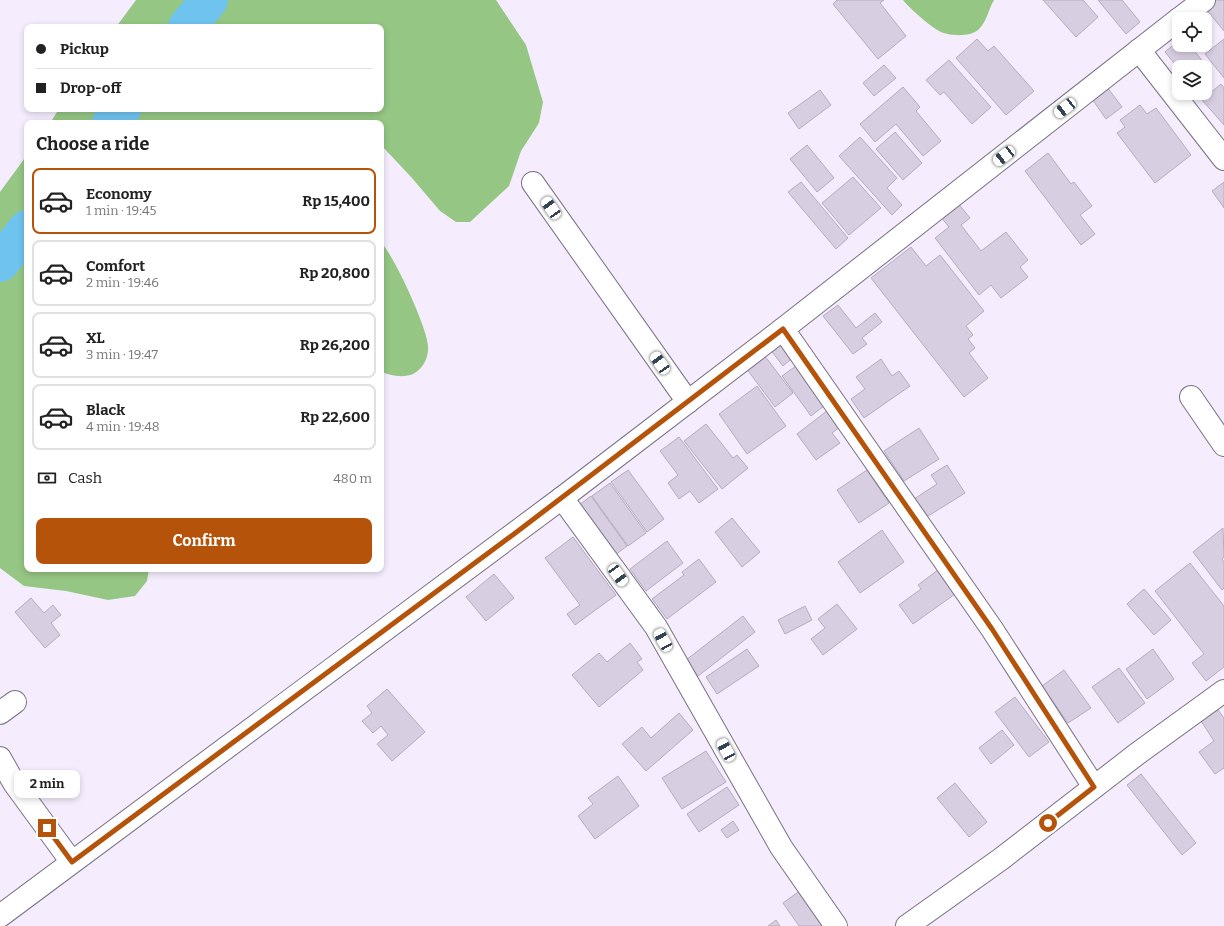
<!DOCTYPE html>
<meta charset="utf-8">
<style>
body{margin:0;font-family:Bitter,serif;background:#f2f2f2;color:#222;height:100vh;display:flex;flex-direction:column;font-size:15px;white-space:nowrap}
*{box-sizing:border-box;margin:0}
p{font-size:13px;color:#767676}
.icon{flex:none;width:22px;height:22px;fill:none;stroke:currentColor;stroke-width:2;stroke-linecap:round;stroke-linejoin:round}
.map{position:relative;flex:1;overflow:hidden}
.details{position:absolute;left:24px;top:120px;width:360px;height:452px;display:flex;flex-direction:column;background:#fff;border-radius:8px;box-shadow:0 2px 6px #0003}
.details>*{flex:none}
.top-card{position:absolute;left:24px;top:24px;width:360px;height:88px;border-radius:8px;box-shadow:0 2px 6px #0003;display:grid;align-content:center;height:88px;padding:0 12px;background:#fff}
.tools{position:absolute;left:1172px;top:12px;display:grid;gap:8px}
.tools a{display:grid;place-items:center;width:40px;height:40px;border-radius:8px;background:#fff;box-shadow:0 2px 6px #0003;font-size:20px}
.end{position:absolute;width:18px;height:18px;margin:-9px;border:5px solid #b45309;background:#fff;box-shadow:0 0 0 2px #fff}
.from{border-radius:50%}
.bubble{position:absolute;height:28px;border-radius:8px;background:#fff;box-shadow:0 2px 6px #0003;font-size:13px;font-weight:700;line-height:28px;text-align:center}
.car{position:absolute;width:12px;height:24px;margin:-12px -6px;border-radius:5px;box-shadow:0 0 3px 1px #0007;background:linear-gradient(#fff 24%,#345 0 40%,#fff 0 76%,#345 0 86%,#fff 0)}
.top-card b{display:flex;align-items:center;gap:14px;height:38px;font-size:15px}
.top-card b+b{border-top:1px solid #e0e0e0}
.top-card i{width:10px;height:10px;background:#222}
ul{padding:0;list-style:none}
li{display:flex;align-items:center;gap:12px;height:66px;margin:0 8px 6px;padding:0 4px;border:2px solid #e0e0e0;border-radius:8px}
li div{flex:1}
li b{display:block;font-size:15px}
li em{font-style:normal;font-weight:700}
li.on{border-color:#b45309}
li>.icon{width:36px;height:36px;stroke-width:1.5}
h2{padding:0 12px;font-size:18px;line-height:48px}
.pay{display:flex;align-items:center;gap:10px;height:44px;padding:0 12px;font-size:15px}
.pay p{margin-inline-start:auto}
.primary-button{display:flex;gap:8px;margin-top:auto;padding:8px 12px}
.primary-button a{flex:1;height:46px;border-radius:8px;background:#b45309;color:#fff;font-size:16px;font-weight:700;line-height:46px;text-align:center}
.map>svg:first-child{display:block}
</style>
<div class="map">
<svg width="1224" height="926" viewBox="0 0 1224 926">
<rect width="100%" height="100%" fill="#f5edfd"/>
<g fill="#95c684">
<polygon points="136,0 496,0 526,45 543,102 539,123 521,151 509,186 470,222 456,222 440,211 412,178 381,145 381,123 50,123 59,109 381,109 381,27 116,27"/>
<path d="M903 0H994C988 10 987 22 978 30 970 37 950 36 941 32 932 28 909 8 903 0Z"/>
<polygon points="27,155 27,569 149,569 147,581 135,596 108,600 66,591 24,586 0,568 0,192"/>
<path d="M381 242C394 256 427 327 428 346 429 357 423 369 413 374 404 378 389 376 381 371Z"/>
</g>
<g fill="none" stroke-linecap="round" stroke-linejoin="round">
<g stroke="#6ec3ef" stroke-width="38">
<polyline points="187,27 209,0"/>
<polyline points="111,123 122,109"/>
<polyline points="0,263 27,229"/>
</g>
</g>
<g fill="#d7cee1" stroke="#b6acbf">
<polygon points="837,0 884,0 880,3 906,36 878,59 833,4"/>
<polygon points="1043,0 1083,0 1098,17 1076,37"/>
<polygon points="1098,0 1122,0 1140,22 1126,34"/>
<polygon points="1215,0 1224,0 1224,31 1205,8"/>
<polygon points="977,39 988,51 994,46 1034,91 1006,115 956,58"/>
<polygon points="1224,39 1224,78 1205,54"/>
<polygon points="1179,40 1179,45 1190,45 1210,71 1205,75 1205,67 1179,67 1179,69 1165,52"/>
<polygon points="949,60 991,107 972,124 944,92 940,95 926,80"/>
<polygon points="884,65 896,78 874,96 863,83"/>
<polygon points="1221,84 1224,88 1224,125 1202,100"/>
<polygon points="903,87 920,107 916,111 941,141 923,156 896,124 875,142 860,124"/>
<polygon points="1107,87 1122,107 1106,119 1092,99"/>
<polygon points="820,90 831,105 799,129 788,113"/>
<polygon points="1140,105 1147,114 1156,108 1191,155 1155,183 1117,133 1125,127 1120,120"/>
<polygon points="895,132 922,163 903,180 876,149"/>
<polygon points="860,137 897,178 887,188 902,205 892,215 839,156"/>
<polygon points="807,145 834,178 817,192 790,159"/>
<polygon points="1048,153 1071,184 1074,182 1092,206 1080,215 1095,234 1081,245 1025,171"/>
<polygon points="853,177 881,208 849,235 822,203"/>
<polygon points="801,182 848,238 836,249 788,192"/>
<polygon points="1224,182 1224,208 1212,191"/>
<polygon points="957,202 970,218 961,225 981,251 1006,232 1028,260 1020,267 1028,277 1001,298 991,285 979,295 935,238 949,227 940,216"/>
<polygon points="911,247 926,266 940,255 984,311 966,326 973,335 968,339 975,348 969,353 988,378 964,397 871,278"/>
<polygon points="838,305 856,328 875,313 882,322 862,338 867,344 853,354 823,316"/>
<polygon points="782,339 796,355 783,366 770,349"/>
<polygon points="764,355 793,393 775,407 746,368"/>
<polygon points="881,359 892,376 899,371 910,386 864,418 851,399 865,389 856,377"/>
<polygon points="800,363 829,402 811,416 782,376"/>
<polygon points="757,386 786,426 747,454 719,414"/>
<polygon points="832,407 845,423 832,433 840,443 816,460 797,434"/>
<polygon points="706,424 733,458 737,455 748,468 722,489 684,441"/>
<polygon points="919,428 939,459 904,481 884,451"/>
<polygon points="679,437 718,489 699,503 690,491 679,499 668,483 678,475 660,451"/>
<polygon points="947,465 965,493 925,518 914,499 937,484 931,475"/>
<polygon points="628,470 664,519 647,532 611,482"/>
<polygon points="867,470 889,503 859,523 837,490"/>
<polygon points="610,483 646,533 628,546 592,496"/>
<polygon points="591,496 627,546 610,559 574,509"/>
<polygon points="732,518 760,552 742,567 715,532"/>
<polygon points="1223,528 1224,557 1222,559 1224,562 1224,588 1222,590 1193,552"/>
<polygon points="882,530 904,562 860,593 838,562"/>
<polygon points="573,537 616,595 575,625 567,614 580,605 545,558"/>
<polygon points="667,541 683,563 646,591 630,569"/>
<polygon points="699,559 716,582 667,619 652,599 684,575 682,572"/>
<polygon points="1190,563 1224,606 1224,667 1206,681 1192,663 1204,654 1155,591"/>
<polygon points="938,570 955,594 913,624 899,605 921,589 918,585"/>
<polygon points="494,574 514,598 486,621 466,597"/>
<polygon points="1144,589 1171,620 1154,635 1127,604"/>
<polygon points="31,598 44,613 53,605 61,615 51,623 60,635 45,648 15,612"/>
<polygon points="837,604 857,629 823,655 811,639 825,628 818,619"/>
<polygon points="805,606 812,620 785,634 778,620"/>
<polygon points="743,616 755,632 698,676 686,660"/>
<polygon points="630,643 642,659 637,662 643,670 599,707 572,675 599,653 607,662"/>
<polygon points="747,649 759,666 717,694 706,677"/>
<polygon points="1153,649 1174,679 1147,699 1126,669"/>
<polygon points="1119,668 1145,703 1118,723 1092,687"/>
<polygon points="1064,670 1091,708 1068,723 1042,686"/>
<polygon points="387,689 425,732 392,761 377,744 388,735 381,726 373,733 362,721 372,713 367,706"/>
<polygon points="1015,697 1049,742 1029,757 995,712"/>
<polygon points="1215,706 1224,718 1224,768 1215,774 1199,752 1214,741 1199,718"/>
<polygon points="679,713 693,730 646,771 622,744 642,727 651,738"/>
<polygon points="1002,730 1014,745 991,764 979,748"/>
<polygon points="706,751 726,782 682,809 662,778"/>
<polygon points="1141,774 1196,843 1182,855 1127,785"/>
<polygon points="618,776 639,806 595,839 578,816 593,804 588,798"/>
<polygon points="955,783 987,822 969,837 937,798"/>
<polygon points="727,787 739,805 699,832 687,814"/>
<polygon points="733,821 739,830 727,838 721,830"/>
<polygon points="801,890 826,926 799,926 783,903"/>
<polygon points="776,920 780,926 768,926"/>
</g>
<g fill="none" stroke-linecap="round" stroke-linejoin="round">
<g stroke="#797082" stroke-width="24">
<g id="street">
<polyline points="1139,50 1224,159"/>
<polyline points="533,183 688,402"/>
<polyline points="783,329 992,629 1094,787"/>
<polyline points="1191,397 1224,445"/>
<polyline points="562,498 656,627 781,847 836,926"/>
<polyline points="0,713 15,702"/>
<polyline points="0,758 14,783 71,861"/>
<polyline points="907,926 1001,859 1137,754 1224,691"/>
</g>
</g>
<g stroke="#797082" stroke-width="24">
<g id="secondary">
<polyline points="1179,19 1204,0"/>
<polyline points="0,916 562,498 783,329 1179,19"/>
</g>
</g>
<use href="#street" stroke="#fff" stroke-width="22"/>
<use href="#secondary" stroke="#fff" stroke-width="22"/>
</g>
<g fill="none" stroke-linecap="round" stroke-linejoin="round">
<polyline stroke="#b45309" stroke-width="5" points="47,828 72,862 514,534 783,329 992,629 1094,787 1048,823"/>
</g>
</svg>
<div class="tools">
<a><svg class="icon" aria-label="locate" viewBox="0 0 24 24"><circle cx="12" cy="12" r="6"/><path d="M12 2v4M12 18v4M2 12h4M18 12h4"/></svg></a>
<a><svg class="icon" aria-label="layers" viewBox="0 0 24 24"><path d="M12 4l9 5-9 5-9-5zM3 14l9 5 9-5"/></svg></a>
</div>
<i class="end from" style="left:1048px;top:823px"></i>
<i class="end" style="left:47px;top:828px"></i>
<div class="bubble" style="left:14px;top:770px;width:66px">2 min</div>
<i class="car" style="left:1065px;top:108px;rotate:232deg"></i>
<i class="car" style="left:1004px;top:156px;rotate:232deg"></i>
<i class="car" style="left:551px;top:208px;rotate:325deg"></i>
<i class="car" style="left:660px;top:363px;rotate:325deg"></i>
<i class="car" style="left:618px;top:575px;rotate:144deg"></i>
<i class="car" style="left:663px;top:640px;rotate:331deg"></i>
<i class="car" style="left:726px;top:750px;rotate:331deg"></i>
<div class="top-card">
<b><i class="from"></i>Pickup</b>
<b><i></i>Drop-off</b>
</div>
<section class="details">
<h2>Choose a ride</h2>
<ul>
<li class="on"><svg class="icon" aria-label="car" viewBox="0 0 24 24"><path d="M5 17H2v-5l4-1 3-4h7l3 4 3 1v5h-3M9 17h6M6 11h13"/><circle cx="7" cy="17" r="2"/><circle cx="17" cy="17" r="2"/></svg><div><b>Economy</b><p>1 min · 19:45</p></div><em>Rp 15,400</em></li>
<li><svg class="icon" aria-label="car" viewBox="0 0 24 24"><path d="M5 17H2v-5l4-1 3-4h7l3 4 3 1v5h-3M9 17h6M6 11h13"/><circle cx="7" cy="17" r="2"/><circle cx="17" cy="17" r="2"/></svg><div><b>Comfort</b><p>2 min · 19:46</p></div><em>Rp 20,800</em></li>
<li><svg class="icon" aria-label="car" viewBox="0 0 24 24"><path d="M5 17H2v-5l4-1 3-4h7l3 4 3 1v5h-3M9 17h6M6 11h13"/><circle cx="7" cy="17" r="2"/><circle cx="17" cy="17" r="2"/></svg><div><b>XL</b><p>3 min · 19:47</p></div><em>Rp 26,200</em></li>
<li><svg class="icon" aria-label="car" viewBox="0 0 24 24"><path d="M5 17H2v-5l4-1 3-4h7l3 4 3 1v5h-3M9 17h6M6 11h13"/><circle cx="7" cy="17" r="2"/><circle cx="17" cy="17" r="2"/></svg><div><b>Black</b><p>4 min · 19:48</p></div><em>Rp 22,600</em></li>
</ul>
<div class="pay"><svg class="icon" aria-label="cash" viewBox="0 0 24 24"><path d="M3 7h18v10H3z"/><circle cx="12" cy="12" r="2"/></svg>Cash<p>480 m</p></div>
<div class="primary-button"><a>Confirm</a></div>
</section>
</div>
